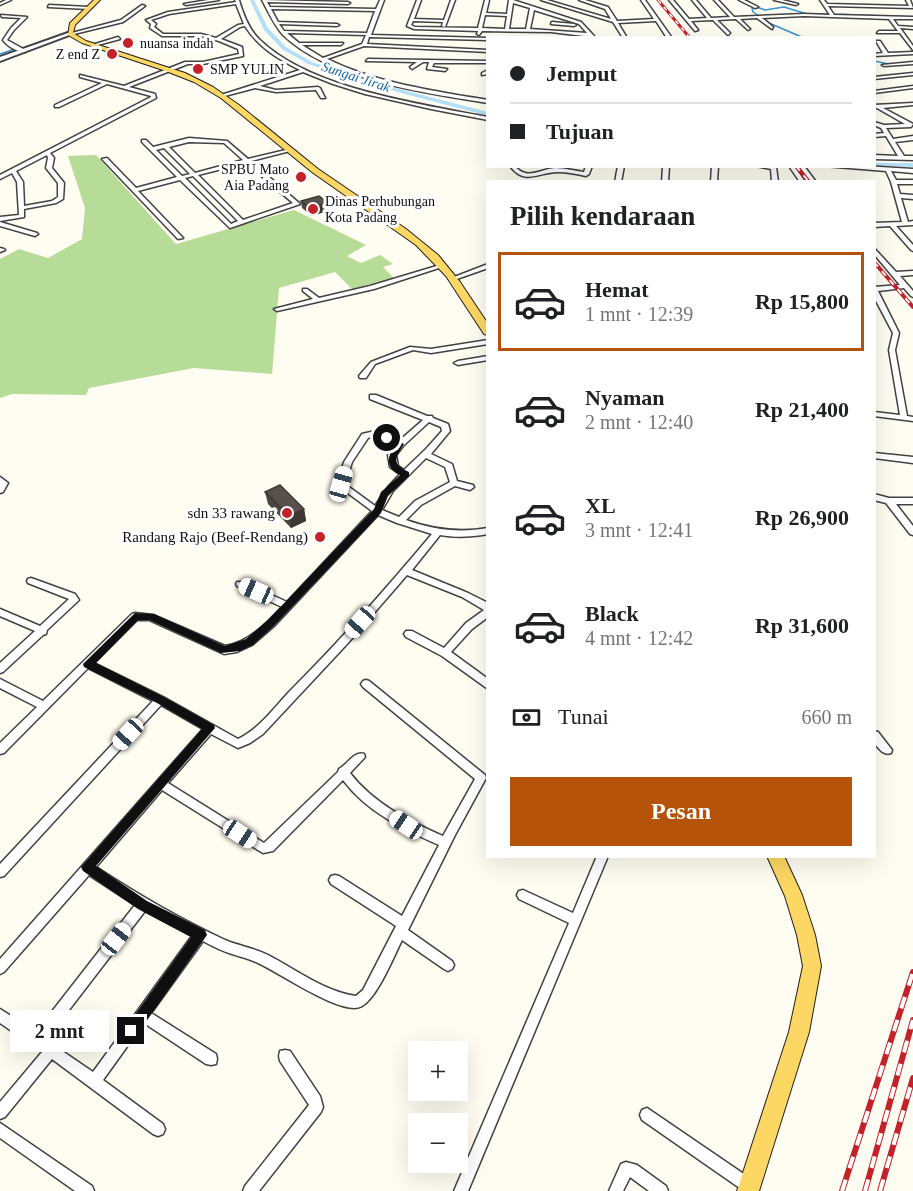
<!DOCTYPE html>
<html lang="id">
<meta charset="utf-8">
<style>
body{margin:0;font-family:Georgia,serif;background:#f6f6f6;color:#202124;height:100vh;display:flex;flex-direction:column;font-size:22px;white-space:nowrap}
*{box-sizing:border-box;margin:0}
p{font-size:20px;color:#757577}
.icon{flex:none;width:33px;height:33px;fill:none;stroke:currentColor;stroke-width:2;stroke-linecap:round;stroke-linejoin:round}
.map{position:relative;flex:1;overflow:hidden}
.details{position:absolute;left:486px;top:180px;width:390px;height:678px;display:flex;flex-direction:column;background:#fff;border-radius:0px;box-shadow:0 6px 24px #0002}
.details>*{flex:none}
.hud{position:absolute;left:486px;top:36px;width:390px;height:132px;border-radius:0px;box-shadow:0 6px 24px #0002;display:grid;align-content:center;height:132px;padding:0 24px;background:#fff}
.buttons{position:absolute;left:408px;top:1041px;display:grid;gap:12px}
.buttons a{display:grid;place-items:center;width:60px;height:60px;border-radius:0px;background:#fff;box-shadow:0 6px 24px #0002;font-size:30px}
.end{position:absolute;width:27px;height:27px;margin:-14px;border:8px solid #0f0f0f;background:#fff;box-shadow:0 0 0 3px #fff}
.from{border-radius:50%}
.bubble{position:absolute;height:42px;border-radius:0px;background:#fff;box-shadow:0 6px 24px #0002;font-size:20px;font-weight:800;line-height:42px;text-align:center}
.car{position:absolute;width:18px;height:36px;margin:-18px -9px;border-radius:8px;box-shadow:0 0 4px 2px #0007;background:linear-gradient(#fff 24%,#345 0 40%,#fff 0 76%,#345 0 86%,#fff 0)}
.hud b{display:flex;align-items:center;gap:21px;height:57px;font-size:22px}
.hud b+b{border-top:2px solid #e0e0e0}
.hud i{width:15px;height:15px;background:#202124}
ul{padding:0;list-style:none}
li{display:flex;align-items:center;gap:18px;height:99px;margin:0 12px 9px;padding:0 12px;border:3px solid transparent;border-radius:0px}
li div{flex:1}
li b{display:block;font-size:22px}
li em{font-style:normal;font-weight:800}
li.selected{border-color:#b45309}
li>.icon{width:54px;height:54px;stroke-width:1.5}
h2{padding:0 24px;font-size:27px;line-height:72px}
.pay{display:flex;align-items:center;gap:15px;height:66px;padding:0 24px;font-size:22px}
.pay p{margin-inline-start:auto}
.action{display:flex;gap:12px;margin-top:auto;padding:12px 24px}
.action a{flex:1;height:69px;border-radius:0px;background:#b45309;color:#fff;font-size:24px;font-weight:800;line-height:69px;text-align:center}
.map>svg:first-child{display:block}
</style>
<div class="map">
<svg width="913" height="1191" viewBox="0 0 913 1191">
<rect width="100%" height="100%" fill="#fffcf1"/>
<polygon fill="#b7dc98" points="96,155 176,244 294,210 366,245 347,256 361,263 380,255 393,264 383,267 394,278 352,289 335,272 279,288 272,374 194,368 89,388 86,395 12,394 0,398 0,259 19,249 48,258 82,239 85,208 68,156"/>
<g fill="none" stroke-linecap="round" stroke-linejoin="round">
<g stroke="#3995d1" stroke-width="1.5">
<polyline points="738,0 765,10 784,7 807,14 828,14"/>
<polyline points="752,8 753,12 769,23 804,38"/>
<polyline points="832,14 913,17"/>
<polyline points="0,54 12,50"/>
<polyline points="874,61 889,64"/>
</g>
<g fill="#b4dff8" fill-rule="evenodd">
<polygon points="250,0 254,0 268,28 286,47 312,62 368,81 488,112 488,116 364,83 308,64 282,49 264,30"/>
<polygon points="874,163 913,163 913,167 872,166 874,166"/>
</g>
<g stroke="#424242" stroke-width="3">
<g id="minor">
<polygon points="6,0 11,0 0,5 0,3"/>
<polygon points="208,0 219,0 186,5 184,4"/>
<path d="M235 0H239C243 14 249 30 260 40 311 89 420 104 488 117V120L431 109 365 94 333 84 303 72 260 86 276 90 318 87 320 88 325 98H321L316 90 276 92 255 88 221 97V95L300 70C278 59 258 47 245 26L240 27 221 39 242 47 243 56 203 64H188L129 87 155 94 156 98 50 153 54 158 52 168 64 183 63 199 56 203 24 209V217L0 221V217L19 215 17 182 12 173 0 179V175L151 97V96L107 84 59 107H55V105L102 83 80 77V75L124 86 185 62H203L239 54 238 49 219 41 201 36H162L150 28 151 24 146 20 168 12 236 2ZM236 4 244 24 238 25 216 38 201 34H163L154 27 156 24 151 20 169 14ZM47 155 48 158 46 168 58 183V197L52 201 24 206 23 182 16 171Z"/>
<path d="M262 0 348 2 350 3 348 4 267 2 270 7 376 9 380 0H384L371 35 488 38V40L369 37 367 44 488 50V52L364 46 327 59C377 83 434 91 488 100V103C424 93 330 80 283 35 274 25 268 11 262 0ZM271 9 375 11 367 33 284 31 279 24 337 26 339 25 337 24 278 22ZM287 33 366 35 362 44 323 58 302 45H341L343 43H299Z"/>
<path d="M417 0H421L414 19 444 20 451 0H455L445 27 442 26 443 22 413 21 411 25 415 27 478 28 485 0H489L486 13 507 14 509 0H513L581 22 594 36 592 37 551 32 482 31 479 35 477 34 478 31 414 29 407 26ZM513 3 530 8 526 29H509ZM534 10 579 24 587 33 530 29ZM485 15 507 16 505 29 482 28Z"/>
<polygon points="541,0 547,0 611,19 605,9 579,0 585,0 608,7 617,21 654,19 641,0 645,0 672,38 667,38 656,21 618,23 627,38 623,38 613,22"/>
<polygon points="669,0 673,0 689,19 707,18 692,0 696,0 711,18 730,17 714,0 718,0 734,17 804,14 830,15 820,0 824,0 827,4 909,6 906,0 910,0 913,8 828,6 834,15 913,17 913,19 893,19 898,26 913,27 913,29 900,28 913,46 913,50 900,33 877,33 879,31 898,31 889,19 804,16 762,18 773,27 772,29 757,18 740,19 750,29 748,30 736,19 717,20 730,33 728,35 713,20 691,21 698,30 695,31"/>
<polygon points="739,0 744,0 758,7 755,8"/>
<polygon points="774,0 782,0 798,4 796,5"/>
<polygon points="49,5 89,7 91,8 89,9 48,7"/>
<polygon points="142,5 145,6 123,22 70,35 68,34 121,20"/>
<path d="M1 15 27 17 14 30 7 40 25 50V52C17 52 7 46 3 40L11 28 21 18 2 17Z"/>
<polygon points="552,22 574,24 576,25 574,26 551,24"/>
<polygon points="118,37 120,39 94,46 92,45"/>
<polygon points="876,41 880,41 888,53 913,52 913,54 874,56 874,54 883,53"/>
<polygon points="368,59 488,61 488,63 434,63 432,67 447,69 445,71 427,69 429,62 423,62 412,69 410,67 417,62 366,61"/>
<polygon points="913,62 913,64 884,66 882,65"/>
<polygon points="486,71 488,71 488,74 482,75 482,73"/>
<polygon points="913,73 913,75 874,79 874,77"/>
<polygon points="913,86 913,88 874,93 874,91"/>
<polygon points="913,103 913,105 883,108 913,124 911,127 886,128 893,139 913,136 913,140 895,142 904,156 913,156 913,160 874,159 874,155 898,156 886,136 874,137 874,134 884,133 881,128 874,125 874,122 884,125 905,124 877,108 874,108 874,105"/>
<path d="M189 138 227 141 248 159 290 149V151L251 161 300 204 230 228 180 180 138 191 183 238 178 239 102 159 107 158 136 188 177 177 142 142V140H146L153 147ZM189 142 224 143 243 160 195 173 169 147ZM164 148 190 174 182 176 156 150ZM246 163 293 203 243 220 198 175ZM193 176 238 221 231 224 185 178Z"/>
<path d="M510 166H515C526 181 541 169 555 168 565 168 575 171 584 172L586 166H592L589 174 586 176C577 174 567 172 558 172 538 172 525 186 510 166Z"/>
<polygon points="618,166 624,166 621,182 615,182"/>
<polygon points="663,166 669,166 668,182 662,182"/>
<polygon points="712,166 718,166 717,182 711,182"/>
<polygon points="756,166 776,167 778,182 772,182 771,169"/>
<polygon points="789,166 794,166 805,182 800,182"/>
<polygon points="799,166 804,166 816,182 811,182"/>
<polygon points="824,166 863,166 913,169 913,173 891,171 896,180 913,180 913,184 897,184 900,194 913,195 913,199 901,198 908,222 913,221 913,225 896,226 913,245 913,251 911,250 890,226 874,227 874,223 902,222 891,182 886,171"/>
<polygon points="0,222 37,233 38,234 35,236 0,226"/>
<polygon points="0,248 4,249 5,250 0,252"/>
<polygon points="874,248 896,272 913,271 913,275 900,276 913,291 913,297 911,296 904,288 878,291 899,333 895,350 907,416 913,417 913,421 874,416 874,412 900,415 889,350 893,333 874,297 874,287 900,285 874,254"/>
<polygon points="488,264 488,268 454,280 449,279"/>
<polygon points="440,265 445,266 374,289 277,311 274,309 313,299 303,291 303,289 307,289 319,298 370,286"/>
<polygon points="488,340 488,344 431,353 413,350 375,364 366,378 360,378 359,376 371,362 410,347 431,349"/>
<polygon points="488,356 488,360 458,365 454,363 458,361"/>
<path d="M370 395H376L427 416H432L433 418 448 424 450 431 431 454 452 464 457 481 473 485 474 487 470 490 455 486 421 505 406 520C434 530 459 533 488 528V534C471 537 456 538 440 535L412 570 468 593 488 603V617L472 629 451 652 488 679V689L442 656 406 637 404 634 406 631H412L444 648 466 623 484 610 462 597 407 575 348 643 263 734 250 743 238 748 211 734 168 783 264 843 338 772 339 769C348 764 354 751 364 754L365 757 350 773C374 804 409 821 443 836L475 779 363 687 361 684 363 681 366 680 369 681 485 775 486 778 455 835 408 930 452 961 454 965 452 969 448 971 444 969 402 940C394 956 377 998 362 1006 344 1018 277 971 258 963 250 959 241 957 232 954 222 951 212 946 203 941L151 1013 216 1054 217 1059 216 1064 211 1065 206 1064 144 1023 103 1080 163 1124 165 1129 163 1134 158 1136 153 1134 52 1059 5 1117 0 1119V1102L42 1052 0 1023V1009L36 1032 135 905 89 875 4 972 0 974V959L203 729 161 705 4 876 0 877V864L153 701 88 668 4 753 0 754V743L37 707 0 688V679L43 701 132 614 135 613 153 615 225 646C248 643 266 624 282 607L237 586 236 584 237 582H243L287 602 372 511 337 485 344 462 362 434 375 431 399 441 423 420 370 399ZM429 422 441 427 442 431 426 449 404 470 398 466 396 455 403 446ZM374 436 395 445 388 455 390 467 400 474 388 487 375 506 345 484 352 462 368 438ZM426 458 445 467 450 482 415 501 399 517 382 510 393 491ZM378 515 397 523 432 534C386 589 339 642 289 692 273 709 259 729 238 739L163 697 94 663 137 620H149L224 654 237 652 252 645 275 625ZM343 780C367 812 403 829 439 845L402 916 339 876 335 875 331 876 329 880 331 884 396 926 363 990 356 996C323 991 297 970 268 955 254 948 239 946 225 940 180 919 137 894 96 867L162 790 263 853 273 851ZM145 911 192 936 93 1072 46 1040Z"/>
<polygon points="874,453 913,457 913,463 874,458"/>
<polygon points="0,477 8,483 3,492 0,493"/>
<polygon points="874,494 889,498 913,498 913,504 896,504 913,526 913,535 910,534 886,503 874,500"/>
<polygon points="31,578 75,594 79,600 47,630 46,634 43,635 3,672 0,673 0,663 35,631 0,616 0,609 40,626 69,599 28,583 27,581 28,579"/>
<path d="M874 731 878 732 892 750 891 753C883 756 879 748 874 743Z"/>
<polygon points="597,856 608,856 468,1191 454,1191 569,923 519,899 517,895 519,891 523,890 573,913"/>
<polygon points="285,1050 290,1051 320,1096 323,1107 321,1112 259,1191 243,1191 245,1186 309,1105 280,1061 279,1056 280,1051"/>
<polygon points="647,1108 754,1181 756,1186 754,1191 744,1191 642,1120 640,1115 642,1110"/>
<polygon points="0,1123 92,1186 94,1191 75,1191 0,1138"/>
<polygon points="626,1162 637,1165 666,1186 668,1191 649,1191 630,1177 623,1191 609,1191 621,1164"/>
</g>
</g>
<g stroke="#424242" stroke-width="4">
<polygon id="tertiary" points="68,33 72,34 0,61 0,57"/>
</g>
<g stroke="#202020" stroke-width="2">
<g id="primary">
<polygon points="94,0 100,0 75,25 73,33 86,41 185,73 213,87 239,105 318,169 406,229 438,255 460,282 488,324 488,335 484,334 446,276 416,245 312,172 221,98 194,82 166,71 82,43 68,35 70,23"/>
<polygon points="767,856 784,856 802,895 815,935 821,966 809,1032 759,1191 737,1191 789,1032 803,966 797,935 785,896"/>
</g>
</g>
<use href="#minor" fill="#fff" fill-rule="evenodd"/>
<use href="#tertiary" fill="#fff" fill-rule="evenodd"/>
<use href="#primary" fill="#fcd764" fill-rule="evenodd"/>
<g stroke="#c4222a" stroke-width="3">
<polyline id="rail-far2" points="658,0 690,38"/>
</g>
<g stroke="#c4222a" stroke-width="4">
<g id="rail-far1">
<polyline points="796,166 809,182"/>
<polyline points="874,262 913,307"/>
</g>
</g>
<g stroke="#c4222a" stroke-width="6">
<g id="rail">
<polyline points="842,1191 913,972"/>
<polyline points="865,1191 913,1020"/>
<polyline points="880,1191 913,1078"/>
</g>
</g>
<use href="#rail-far2" stroke="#fff" stroke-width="1.5" stroke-dasharray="4.5" stroke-linecap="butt"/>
<use href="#rail-far1" stroke="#fff" stroke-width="2" stroke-dasharray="6" stroke-linecap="butt"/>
<use href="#rail" stroke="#fff" stroke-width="4" stroke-dasharray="12" stroke-linecap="butt"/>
</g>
<g fill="#4c4540">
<polygon points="301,201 328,202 328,209 327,209 327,211 312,216 302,208"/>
<polygon points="265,492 304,509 306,521 291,528 268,504"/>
</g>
<g fill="#3e3834">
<polygon points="328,202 328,209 327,209 327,211 312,216 311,208"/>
<polygon points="304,509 306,521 291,528 289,516"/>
</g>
<g fill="#58504b" stroke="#3e3834" stroke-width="1.5">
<polygon points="319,196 328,202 325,202 327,203 311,208 301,201"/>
<polygon points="280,485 304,509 289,516 265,492"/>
</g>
<path fill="#0f0f0f" d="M385 436H390L404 444C395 458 391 464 409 472V476L388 496 381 513 275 625 253 645 240 651 221 653 149 620H138L96 663 164 697 214 725 215 728 96 866 147 901 205 930 207 935 136 1036 131 1038 126 1036 124 1031 126 1027 191 937 138 909 83 871 81 867 202 729 157 703 84 667 83 664 135 613 154 614 225 646 246 639 268 620 374 509 381 492 400 475C385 468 387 456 395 445L385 440Z"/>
<g fill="#c4222a" stroke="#fff" stroke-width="2">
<circle cx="128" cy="43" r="6"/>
<circle cx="112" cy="54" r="6"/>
<circle cx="198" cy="69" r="6"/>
<circle cx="301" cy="177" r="6"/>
<circle cx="313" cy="209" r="6"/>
<circle cx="287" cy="513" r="6"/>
<circle cx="320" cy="537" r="6"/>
</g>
<g text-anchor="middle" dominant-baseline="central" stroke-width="6" stroke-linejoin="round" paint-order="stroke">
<g font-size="14" fill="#0f0f0f" stroke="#fff" text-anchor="start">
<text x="140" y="43">nuansa indah</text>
<text x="100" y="54" text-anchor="end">Z end Z</text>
<text x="210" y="69">SMP YULIN</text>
<text x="289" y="169" text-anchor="end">SPBU Mato<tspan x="289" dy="16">Aia Padang</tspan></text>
<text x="325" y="201">Dinas Perhubungan<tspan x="325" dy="16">Kota Padang</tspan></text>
</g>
<g font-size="14" font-style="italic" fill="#1466a5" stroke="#fff">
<text transform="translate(356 77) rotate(18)">Sungai Jirak</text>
</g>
<g font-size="15" fill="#0f0f0f" stroke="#fff" text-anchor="end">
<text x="275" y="513">sdn 33 rawang</text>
<text x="308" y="537">Randang Rajo (Beef-Rendang)</text>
</g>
</g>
</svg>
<div class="buttons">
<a>+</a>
<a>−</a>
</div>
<i class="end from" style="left:387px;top:438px"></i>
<i class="end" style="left:131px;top:1031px"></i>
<div class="bubble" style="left:10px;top:1010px;width:99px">2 mnt</div>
<i class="car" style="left:341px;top:484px;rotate:16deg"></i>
<i class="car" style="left:256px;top:591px;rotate:294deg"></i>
<i class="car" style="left:360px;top:622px;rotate:222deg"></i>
<i class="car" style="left:128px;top:734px;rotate:223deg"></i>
<i class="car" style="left:406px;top:825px;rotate:304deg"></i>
<i class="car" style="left:240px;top:834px;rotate:123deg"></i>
<i class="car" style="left:116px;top:939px;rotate:38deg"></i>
<div class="hud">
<b><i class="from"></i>Jemput</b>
<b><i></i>Tujuan</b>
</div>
<section class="details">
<h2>Pilih kendaraan</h2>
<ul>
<li class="selected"><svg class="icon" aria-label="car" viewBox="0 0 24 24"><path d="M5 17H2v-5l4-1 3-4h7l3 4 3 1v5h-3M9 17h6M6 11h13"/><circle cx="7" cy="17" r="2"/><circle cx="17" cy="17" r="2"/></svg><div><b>Hemat</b><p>1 mnt · 12:39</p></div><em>Rp 15,800</em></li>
<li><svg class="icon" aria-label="car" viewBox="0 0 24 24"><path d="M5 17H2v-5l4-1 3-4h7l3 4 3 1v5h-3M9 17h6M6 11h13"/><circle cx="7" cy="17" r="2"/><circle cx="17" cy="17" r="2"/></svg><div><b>Nyaman</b><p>2 mnt · 12:40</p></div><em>Rp 21,400</em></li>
<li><svg class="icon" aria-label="car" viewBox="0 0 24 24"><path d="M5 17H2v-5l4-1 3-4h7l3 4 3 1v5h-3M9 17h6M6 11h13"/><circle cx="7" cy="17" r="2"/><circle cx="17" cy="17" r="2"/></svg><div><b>XL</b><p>3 mnt · 12:41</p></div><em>Rp 26,900</em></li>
<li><svg class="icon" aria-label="car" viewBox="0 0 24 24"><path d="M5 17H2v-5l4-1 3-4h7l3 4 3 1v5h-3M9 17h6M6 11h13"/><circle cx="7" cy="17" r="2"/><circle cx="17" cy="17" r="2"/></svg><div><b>Black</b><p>4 mnt · 12:42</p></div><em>Rp 31,600</em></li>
</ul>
<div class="pay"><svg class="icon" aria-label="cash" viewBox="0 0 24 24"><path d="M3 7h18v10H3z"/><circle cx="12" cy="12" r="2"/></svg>Tunai<p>660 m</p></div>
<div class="action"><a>Pesan</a></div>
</section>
</div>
